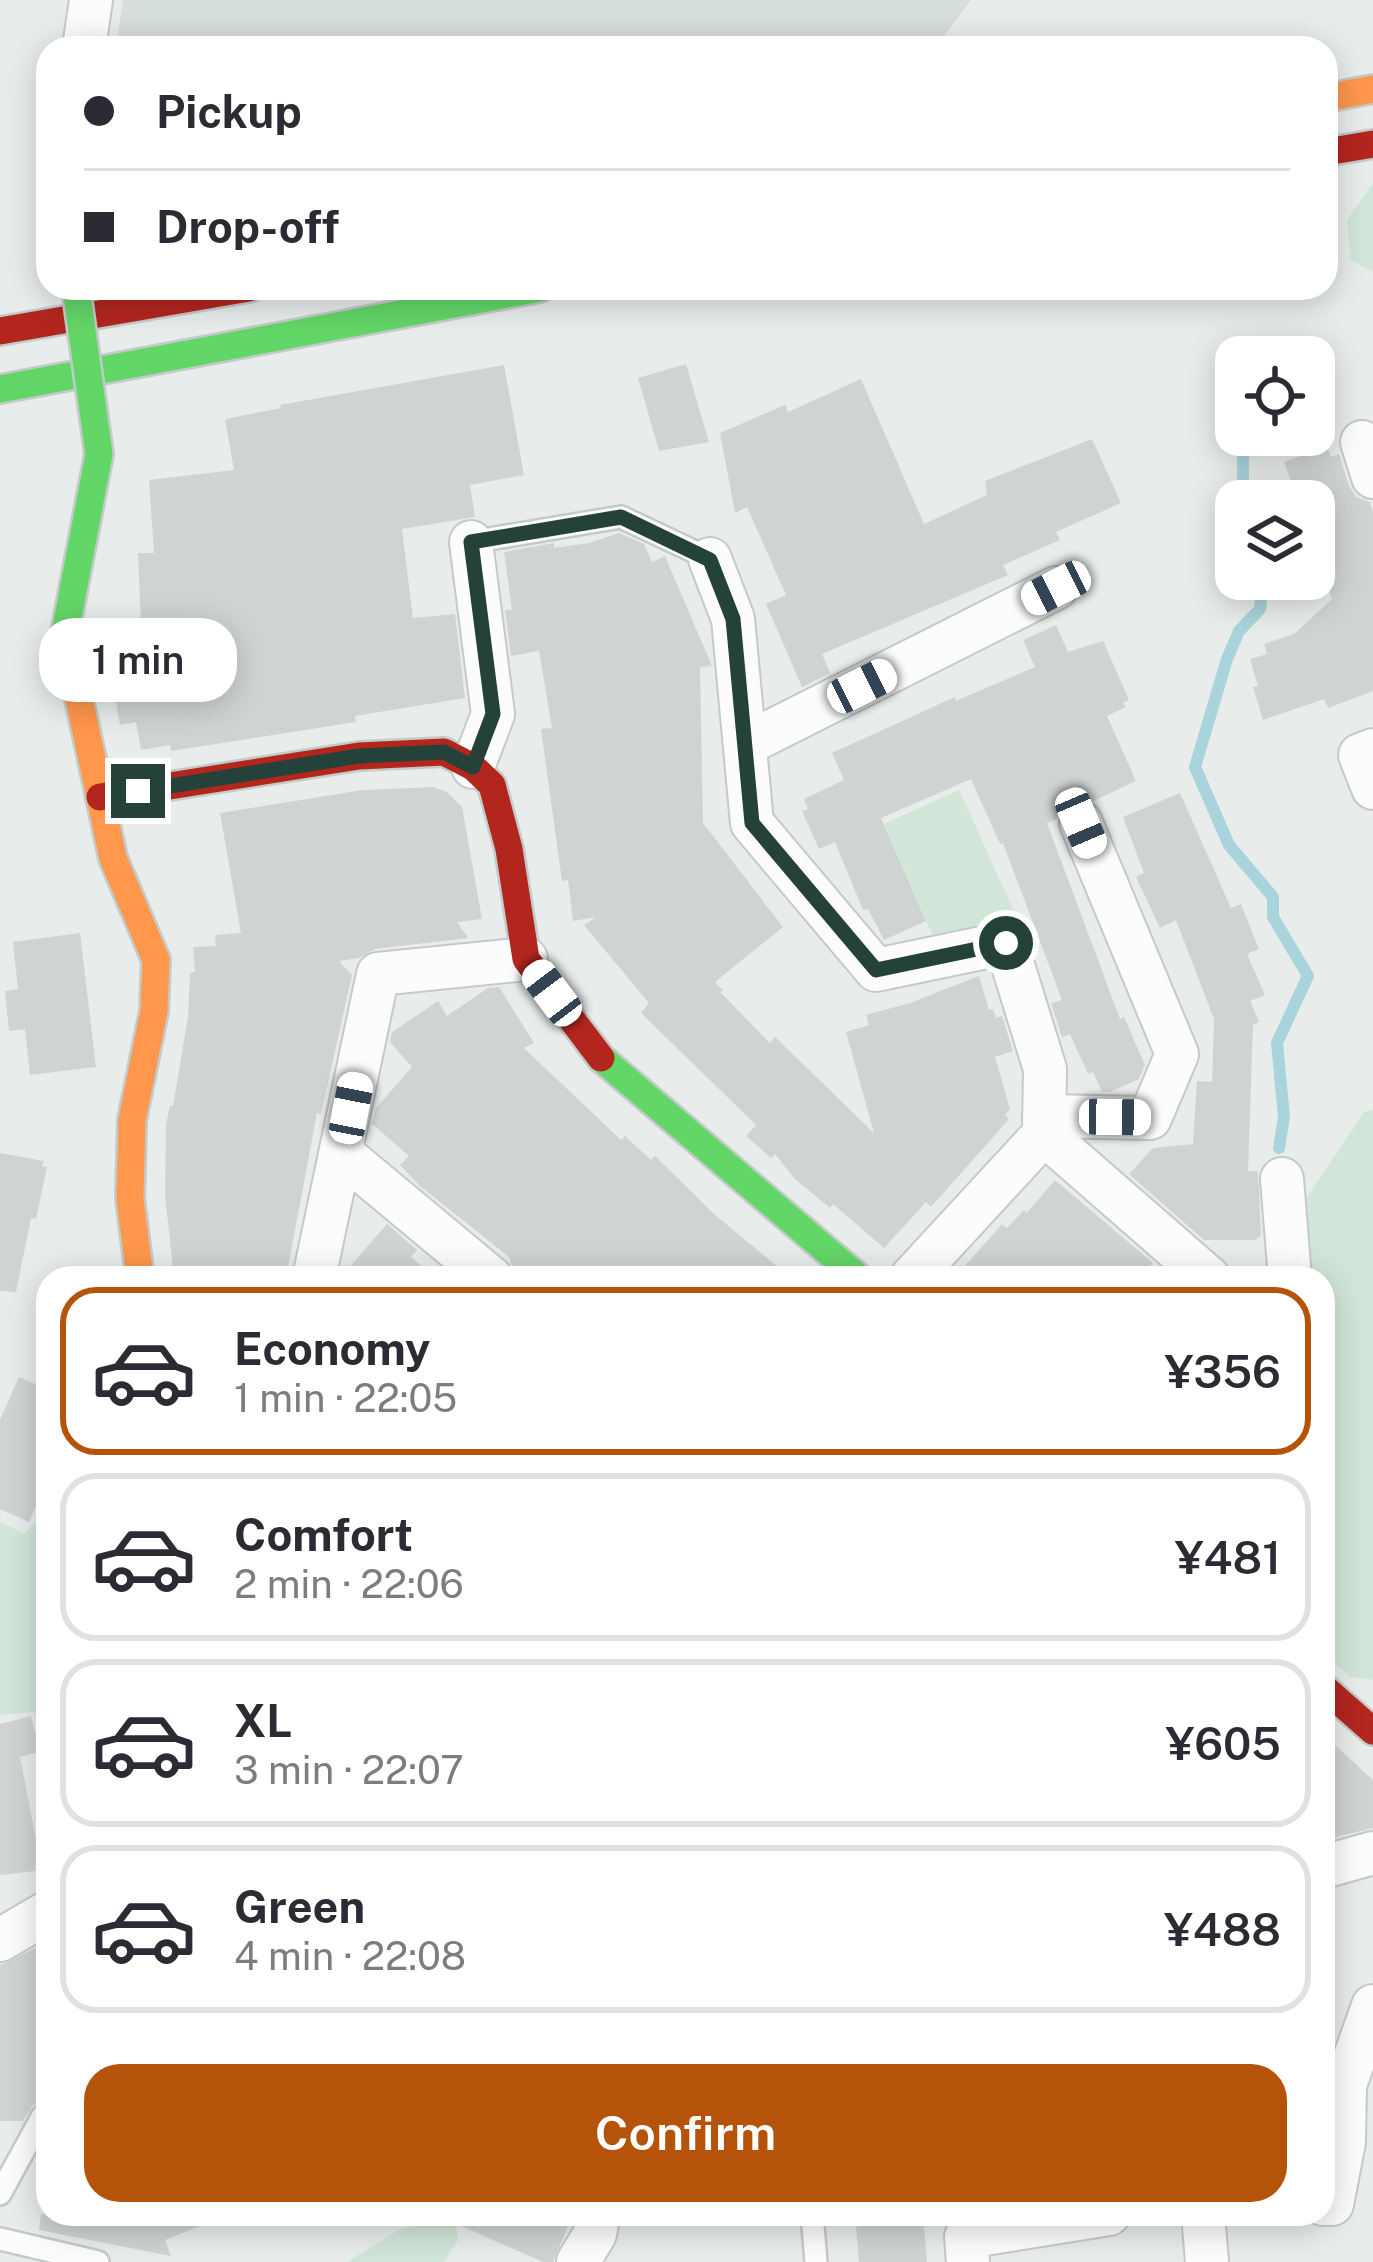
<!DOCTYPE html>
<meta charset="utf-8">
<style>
body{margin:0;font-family:"Public Sans",sans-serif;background:#f7f7f7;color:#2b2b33;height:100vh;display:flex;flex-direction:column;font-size:45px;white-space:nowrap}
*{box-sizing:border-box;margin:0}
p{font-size:39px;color:#7c7c81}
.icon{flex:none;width:66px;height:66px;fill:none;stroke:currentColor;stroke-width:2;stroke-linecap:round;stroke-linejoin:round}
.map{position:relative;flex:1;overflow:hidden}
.sheet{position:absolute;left:36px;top:1266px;width:1299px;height:960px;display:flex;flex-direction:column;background:#fff;border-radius:36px;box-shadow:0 6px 30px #0003}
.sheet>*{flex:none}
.top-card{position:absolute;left:36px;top:36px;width:1302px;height:264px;border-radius:36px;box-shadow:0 6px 30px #0003;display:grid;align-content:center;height:264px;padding:0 48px;background:#fff}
.buttons{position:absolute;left:1215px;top:336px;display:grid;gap:24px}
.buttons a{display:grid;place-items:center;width:120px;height:120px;border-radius:24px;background:#fff;box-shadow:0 6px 30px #0003;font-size:60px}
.end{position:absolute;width:54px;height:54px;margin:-27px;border:15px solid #24423a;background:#fff;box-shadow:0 0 0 6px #fff}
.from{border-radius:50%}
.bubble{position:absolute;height:84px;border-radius:36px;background:#fff;box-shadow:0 6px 30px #0003;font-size:39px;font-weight:600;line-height:84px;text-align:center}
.car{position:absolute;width:36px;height:72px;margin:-36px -18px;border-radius:15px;box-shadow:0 0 9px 3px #0007;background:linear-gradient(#fff 24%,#345 0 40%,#fff 0 76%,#345 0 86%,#fff 0)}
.top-card b{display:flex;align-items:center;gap:42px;height:114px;font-size:45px}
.top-card b+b{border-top:3px solid #e1e1e2}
.top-card i{width:30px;height:30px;background:#2b2b33}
ul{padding:21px 0 0;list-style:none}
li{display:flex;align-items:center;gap:36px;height:168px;margin:0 24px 18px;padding:0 24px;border:6px solid #e1e1e2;border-radius:36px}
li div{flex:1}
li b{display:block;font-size:45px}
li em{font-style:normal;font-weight:600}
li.on{border-color:#b45309}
li>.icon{width:108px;height:108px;stroke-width:1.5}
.button{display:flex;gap:24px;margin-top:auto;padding:24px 48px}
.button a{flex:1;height:138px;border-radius:36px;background:#b45309;color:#fff;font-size:48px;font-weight:600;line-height:138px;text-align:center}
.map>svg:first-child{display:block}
</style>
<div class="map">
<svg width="1373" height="2262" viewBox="0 0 1373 2262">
<rect width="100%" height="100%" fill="#e8edeb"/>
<polygon fill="#d6dedb" points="123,0 971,0 935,48 116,48"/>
<g fill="#d1e6d8">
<polygon points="1373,183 1373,272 1351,260 1347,220"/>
<polygon points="959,790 1018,920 936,943 884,824"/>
<polygon points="1373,1109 1373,1680 1350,1677 1323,1652 1323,1278 1310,1278 1305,1200 1364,1112"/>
<polygon points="48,1510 48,1750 34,1712 0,1715 0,1521 24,1534"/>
<polygon points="442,2219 456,2225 458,2240 444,2262 347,2262 399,2230"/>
</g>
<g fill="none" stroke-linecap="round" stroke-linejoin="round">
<g stroke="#a9d4db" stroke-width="12">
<polyline points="1234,369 1236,385"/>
<polyline points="1243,501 1243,435"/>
<polyline points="1263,579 1260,609 1239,631 1227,659 1195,767 1229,845 1273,897 1273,917 1308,976 1277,1043 1284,1117 1279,1148"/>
</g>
</g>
<g fill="#cfd4d2">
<polygon points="686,364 709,442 659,451 638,378"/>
<polygon points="504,365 524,475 470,485 475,517 402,529 413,618 455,614 465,698 355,716 356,722 171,751 170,745 141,750 136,722 120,725 112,679 122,676 116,657 142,649 138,553 154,553 149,480 234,470 225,419 281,408 280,405"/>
<polygon points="861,379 924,524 987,495 985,481 1092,439 1121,503 1056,532 1060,540 1003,565 1008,575 822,654 830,673 802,687 766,604 786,595 747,507 735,513 720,433 785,405 788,412"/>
<polygon points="1327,447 1331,457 1339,454 1349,486 1356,497 1370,502 1373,512 1373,691 1328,708 1324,699 1263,720 1253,687 1258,686 1250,659 1267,654 1264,644 1294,634 1332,599 1314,543 1314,501 1298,501 1284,462"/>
<polygon points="619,533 644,544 652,562 665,556 712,666 700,667 703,823 783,927 715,982 723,990 720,992 770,1043 775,1037 874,1133 846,1032 869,1025 866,1015 910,1003 979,976 989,1010 993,1009 996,1018 1002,1016 1013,1051 995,1057 1010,1109 1005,1115 1009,1119 931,1207 926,1202 884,1248 833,1204 830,1208 795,1179 775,1154 771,1158 746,1136 756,1125 641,1013 649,1003 584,925 596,917 573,921 568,880 562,881 541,729 552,728 539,651 511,656 505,610 512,610 504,552 554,543 554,548 589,543"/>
<polygon points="1056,625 1068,652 1103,641 1129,700 1123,703 1126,707 1107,716 1136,781 1093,801 1070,800 1056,819 1047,823 1120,1019 1124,1017 1145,1065 1139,1079 1110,1092 1102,1092 1093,1072 1088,1074 1070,1034 1062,1037 1051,1003 1062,1000 1003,843 1000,844 971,779 881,818 926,921 884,940 868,909 863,910 835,842 819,849 802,811 808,809 804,799 844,780 832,753 955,697 956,701 1035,667 1023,640"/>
<polygon points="434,787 448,793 462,807 482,919 457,922 468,938 375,949 359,958 339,961 352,975 321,1114 317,1113 286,1278 174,1277 165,1196 166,1124 170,1106 173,1106 188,1017 190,973 195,972 193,947 216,946 215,935 241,933 220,813 363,790"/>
<polygon points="1180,793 1231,908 1241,904 1259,949 1247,954 1265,995 1250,1001 1259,1022 1253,1025 1248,1171 1258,1171 1261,1236 1255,1240 1204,1240 1129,1174 1153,1148 1193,1144 1197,1081 1212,1082 1214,1019 1176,920 1160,928 1136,877 1144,873 1123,817"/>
<polygon points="80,933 96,1067 30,1075 25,1029 9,1031 5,991 18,989 13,942"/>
<polygon points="499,987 534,1043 524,1048 621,1140 625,1136 651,1160 655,1156 713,1213 791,1278 577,1278 567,1268 556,1278 516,1278 509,1257 420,1186 400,1165 409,1156 372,1124 376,1108 412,1067 390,1042 392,1032 438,1001 447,1016 488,988"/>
<polygon points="0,1153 44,1161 42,1166 47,1167 36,1219 31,1218 16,1292 0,1291"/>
<polygon points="1055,1180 1153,1263 1139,1278 954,1278 1002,1224 1007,1228 1024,1210 1027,1213"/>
<polygon points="387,1224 417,1250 411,1257 436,1278 340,1278"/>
<polygon points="19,1377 48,1390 48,1480 29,1522 0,1509 0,1420"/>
<polygon points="31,1716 40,1752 20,1757 38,1850 35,1871 0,1875 0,1724"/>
<polygon points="1323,1734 1373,1780 1373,1828 1332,1838 1323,1829"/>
<polygon points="48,1942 48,2103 33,2105 23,2121 0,2121 0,1965"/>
<polygon points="41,2214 225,2214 225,2216 165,2240 171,2256 39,2230"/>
<polygon points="434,2214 573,2214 553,2262 543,2262"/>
<polygon points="855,2214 923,2214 927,2262 859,2262"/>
</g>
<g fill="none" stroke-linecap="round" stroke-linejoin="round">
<g stroke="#c5cac8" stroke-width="26">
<g id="lane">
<polyline points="471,542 621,517 710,559"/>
<polyline points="0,2194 42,2117"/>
<polyline points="812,2214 816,2262"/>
<polyline points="0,2239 98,2262"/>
</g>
</g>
<g stroke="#c5cac8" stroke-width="46">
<g id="street">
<polyline points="84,48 91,0"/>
<polyline points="1362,442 1373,477"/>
<polyline points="471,542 493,714 473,767"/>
<polyline points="710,559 733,619 752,823 876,970 1006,943 1045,1069 1044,1134 911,1278"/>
<polyline points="746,744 1056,588"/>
<polyline points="1373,750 1360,755 1373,788"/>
<polyline points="1044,1116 1150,1118 1177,1054 1081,823"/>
<polyline points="1044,1134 1209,1278"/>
<polyline points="341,1153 491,1278"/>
<polyline points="1282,1179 1290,1278"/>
<polyline points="314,1278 378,974 526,959"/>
<polyline points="1323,1867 1373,1853"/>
<polyline points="0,1940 48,1912"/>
<polyline points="1323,2204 1332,2204 1344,2142 1345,2085 1373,2006"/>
<polyline points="1203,2214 1207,2262"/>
<polyline points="578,2262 595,2234 599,2214"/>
<polyline points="968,2262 966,2237 1109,2214"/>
</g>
</g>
<g stroke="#c3cbc8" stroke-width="32">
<g id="fast">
<polyline points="0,389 540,288"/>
<polyline points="601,1058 859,1278"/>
</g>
</g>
<g stroke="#c3cbc8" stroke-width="32">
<g id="slow">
<polyline points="1326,98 1373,89"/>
<polyline points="74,675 113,858 156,960 154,1011 132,1120 130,1198 140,1278"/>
</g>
</g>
<g stroke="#c3cbc8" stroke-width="32">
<g id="jam">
<polyline points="1326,152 1373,144"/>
<polyline points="0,331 249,288"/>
<polyline points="100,797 359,756 444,752 473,767 492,785 509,849 526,959 601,1058"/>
<polyline points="1323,1687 1373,1731"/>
</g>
</g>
<use href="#lane" stroke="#fcfcfc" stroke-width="21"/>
<use href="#street" stroke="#fcfcfc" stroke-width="42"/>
<use href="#fast" stroke="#63d668" stroke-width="27"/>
<use href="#slow" stroke="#ff974d" stroke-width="27"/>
<use href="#jam" stroke="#b3261e" stroke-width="27"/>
<g stroke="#c3cbc8" stroke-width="32" stroke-linecap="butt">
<polyline id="fast-bridge" points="74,675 65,633 99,454 76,288"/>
</g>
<use href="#fast-bridge" stroke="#63d668" stroke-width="27"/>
</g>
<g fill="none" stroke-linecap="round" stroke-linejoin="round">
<polyline stroke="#24423a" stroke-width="15" points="138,791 359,756 444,752 473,767 493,714 471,542 621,517 710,560 733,619 752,823 876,970 1006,943"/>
</g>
</svg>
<div class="buttons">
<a><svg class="icon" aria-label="locate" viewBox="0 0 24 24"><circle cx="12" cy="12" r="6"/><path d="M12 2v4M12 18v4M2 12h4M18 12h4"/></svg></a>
<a><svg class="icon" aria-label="layers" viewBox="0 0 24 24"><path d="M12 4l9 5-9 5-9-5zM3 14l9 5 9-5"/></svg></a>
</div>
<i class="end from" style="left:1006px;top:943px"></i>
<i class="end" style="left:138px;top:791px"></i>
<div class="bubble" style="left:39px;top:618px;width:198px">1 min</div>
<i class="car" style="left:1056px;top:588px;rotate:243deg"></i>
<i class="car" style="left:862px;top:686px;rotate:63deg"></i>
<i class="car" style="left:1081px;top:823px;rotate:157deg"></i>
<i class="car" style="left:552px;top:993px;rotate:323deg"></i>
<i class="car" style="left:351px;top:1108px;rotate:11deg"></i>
<i class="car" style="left:1115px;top:1117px;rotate:91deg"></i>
<div class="top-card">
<b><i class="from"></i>Pickup</b>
<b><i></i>Drop-off</b>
</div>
<section class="sheet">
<ul>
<li class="on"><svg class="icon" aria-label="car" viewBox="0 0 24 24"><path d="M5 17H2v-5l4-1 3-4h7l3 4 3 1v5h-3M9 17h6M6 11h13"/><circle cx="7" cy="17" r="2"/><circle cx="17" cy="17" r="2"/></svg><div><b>Economy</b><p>1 min · 22:05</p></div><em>¥356</em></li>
<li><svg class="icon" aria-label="car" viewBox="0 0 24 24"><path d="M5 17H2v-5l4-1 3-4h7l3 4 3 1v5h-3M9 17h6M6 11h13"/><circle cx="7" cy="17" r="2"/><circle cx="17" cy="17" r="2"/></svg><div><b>Comfort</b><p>2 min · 22:06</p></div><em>¥481</em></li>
<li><svg class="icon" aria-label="car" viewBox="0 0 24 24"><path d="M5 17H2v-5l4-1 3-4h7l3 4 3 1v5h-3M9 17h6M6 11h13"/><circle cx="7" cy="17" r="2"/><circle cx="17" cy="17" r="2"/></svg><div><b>XL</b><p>3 min · 22:07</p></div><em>¥605</em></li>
<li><svg class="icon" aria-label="car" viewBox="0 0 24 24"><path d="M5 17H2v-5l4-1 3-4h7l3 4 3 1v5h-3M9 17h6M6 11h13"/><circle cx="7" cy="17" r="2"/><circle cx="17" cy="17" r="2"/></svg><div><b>Green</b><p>4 min · 22:08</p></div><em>¥488</em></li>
</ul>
<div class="button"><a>Confirm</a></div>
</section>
</div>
